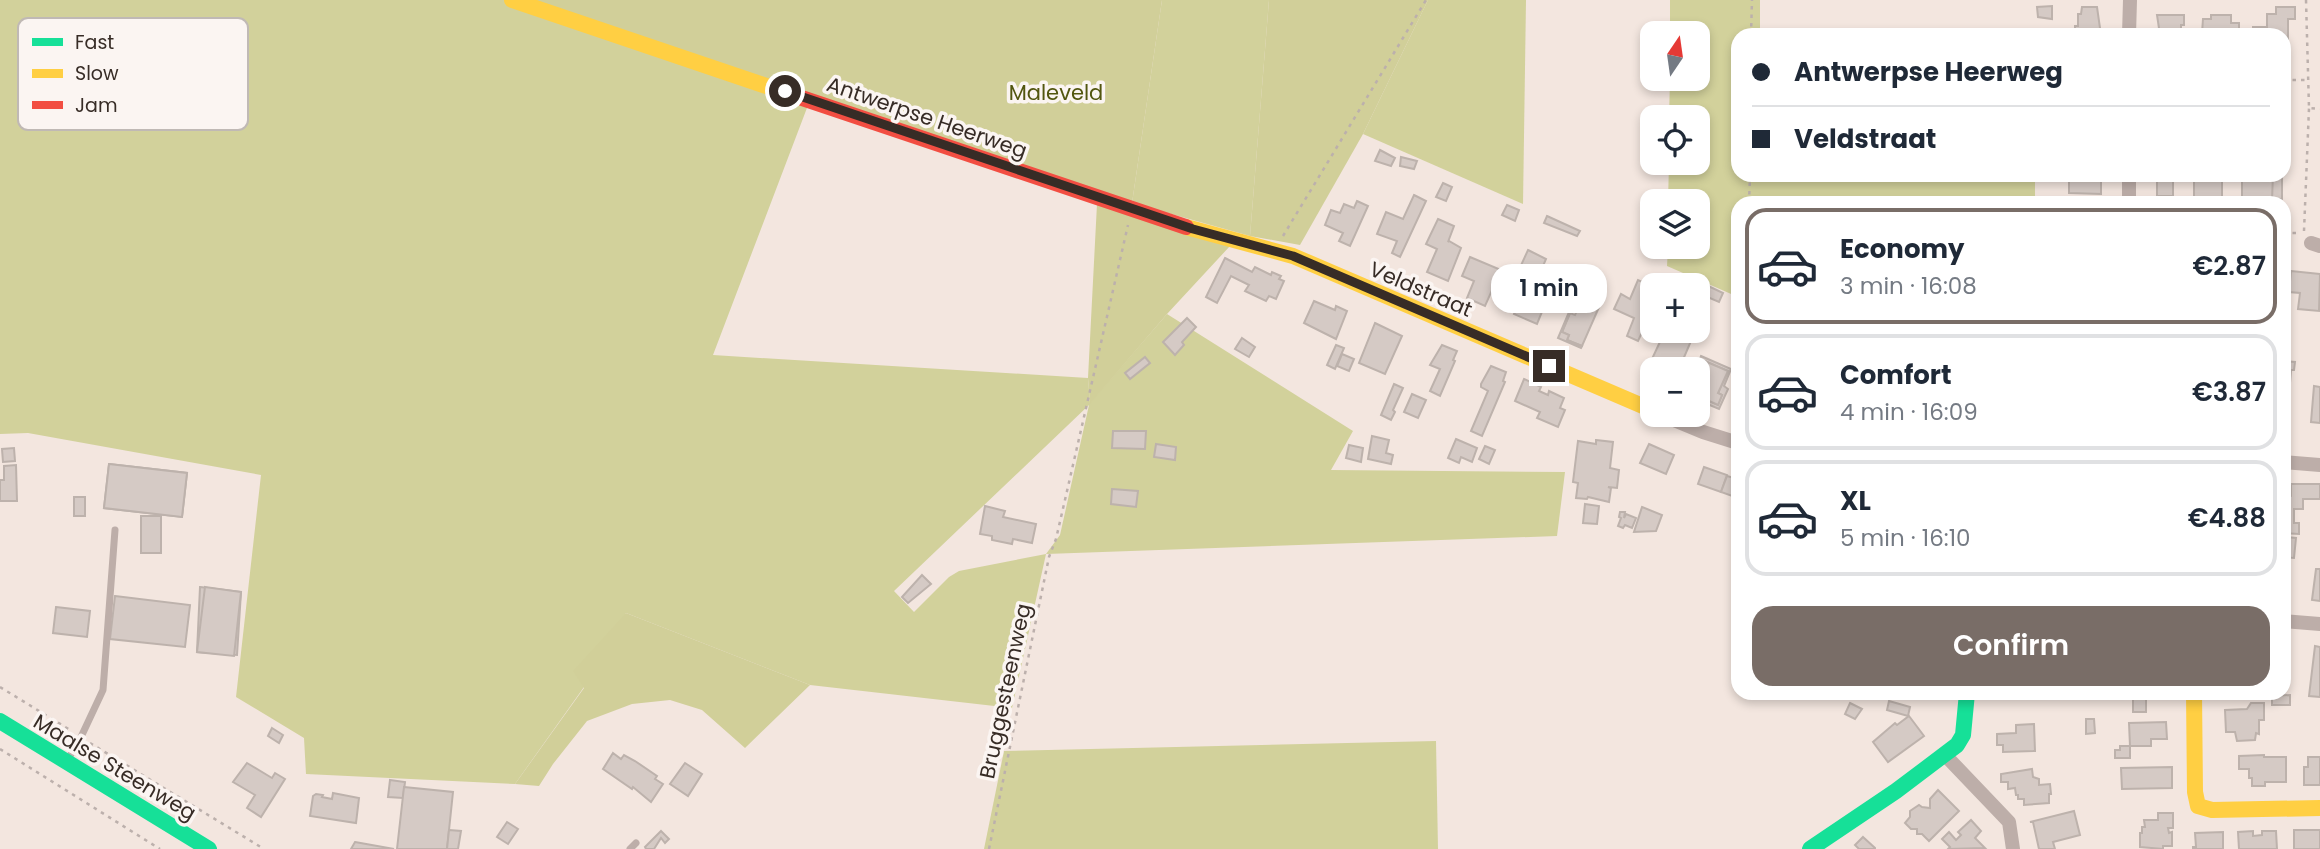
<!DOCTYPE html>
<meta charset="utf-8">
<style>
body{margin:0;font-family:Poppins,sans-serif;background:#f6f6f7;color:#1f2937;height:100vh;display:flex;flex-direction:column;font-size:26px;white-space:nowrap}
*{box-sizing:border-box;margin:0}
p{font-size:23px;color:#747a83}
.icon{flex:none;width:38px;height:38px;fill:none;stroke:currentColor;stroke-width:2;stroke-linecap:round;stroke-linejoin:round}
.map{position:relative;flex:1;overflow:hidden}
.details{position:absolute;left:1731px;top:196px;width:560px;height:504px;display:flex;flex-direction:column;background:#fff;border-radius:21px;box-shadow:0 4px 10px #0003}
.details>*{flex:none}
.banner{position:absolute;left:1731px;top:28px;width:560px;height:154px;border-radius:21px;box-shadow:0 4px 10px #0003;display:grid;align-content:center;height:154px;padding:0 21px;background:#fff}
.needle{width:46px;rotate:13deg}
.buttons{position:absolute;left:1640px;top:21px;display:grid;gap:14px}
.buttons a{display:grid;place-items:center;width:70px;height:70px;border-radius:14px;background:#fff;box-shadow:0 4px 10px #0003;font-size:35px}
.end{position:absolute;width:32px;height:32px;margin:-16px;border:9px solid #372c26;background:#fff;box-shadow:0 0 0 4px #fff}
.from{border-radius:50%}
.bubble{position:absolute;height:49px;border-radius:21px;background:#fff;box-shadow:0 4px 10px #0003;font-size:23px;font-weight:600;line-height:49px;text-align:center}
.banner b{display:flex;align-items:center;gap:24px;height:66px;font-size:26px}
.banner b+b{border-top:2px solid #e0e1e3}
.banner i{width:18px;height:18px;background:#1f2937}
ul{padding:12px 0 0;list-style:none}
li{display:flex;align-items:center;gap:21px;height:116px;margin:0 14px 10px;padding:0 7px;border:4px solid #e0e1e3;border-radius:21px}
li div{flex:1}
li b{display:block;font-size:26px}
li em{font-style:normal;font-weight:600}
li.selected{border-color:#796d67}
li>.icon{width:63px;height:63px;stroke-width:1.5}
.action{display:flex;gap:14px;margin-top:auto;padding:14px 21px}
.action a{flex:1;height:80px;border-radius:21px;background:#796d67;color:#fff;font-size:28px;font-weight:600;line-height:80px;text-align:center}
.map>svg:first-child{display:block}
</style>
<div class="map">
<svg width="2320" height="849" viewBox="0 0 2320 849">
<rect width="100%" height="100%" fill="#f3e6df"/>
<g fill="#d2d19b" fill-rule="evenodd">
<path d="M0 0H512L810 100 713 355 1088 378 1090 403 1167 314 1353 431 1331 470 1565 472 1557 536 1046 554 1012 708 810 685 626 613 584 687 515 784 306 774 304 738 236 697 261 475 28 433 0 434ZM1089 405 1060 535 1046 554 959 571 949 577 914 612 894 591Z"/>
<polygon points="1162,0 1269,0 1250,236 1132,203"/>
<polygon points="1428,0 1526,0 1523,204 1363,134"/>
<polygon points="1670,0 1760,0 1760,35 1738,35 1738,175 2035,175 2035,203 1738,203 1738,297 1667,266 1668,247 1698,247 1698,201 1668,201 1669,163 1698,163 1698,117 1669,117 1670,79 1698,79 1698,33 1670,33"/>
<polygon points="1436,741 1438,849 984,849 1004,751"/>
</g>
<g fill="#d1cf99">
<polygon points="512,0 1162,0 1132,203 1230,246 1167,314 1090,404 1088,378 1097,204"/>
<polygon points="1269,0 1428,0 1363,134 1300,245 1250,236"/>
<polygon points="626,613 810,685 745,748 702,710 670,700 632,704 587,721 553,764 539,786 515,784 584,688 573,671"/>
</g>
<g fill="#d5cac5" stroke="#bdb2ac" stroke-width="2">
<polygon points="2052,6 2052,19 2038,17 2037,7"/>
<polygon points="2082,7 2097,7 2101,35 2075,35 2075,26 2078,26 2078,14 2081,14"/>
<polygon points="2276,7 2295,7 2295,19 2288,19 2288,48 2284,48 2284,35 2253,35 2253,27 2267,27 2267,14 2276,14"/>
<polygon points="2157,15 2184,15 2184,25 2181,25 2181,35 2160,35"/>
<polygon points="2211,15 2231,15 2231,23 2239,23 2239,35 2209,35 2202,33 2203,19 2211,19"/>
<polygon points="1380,150 1395,158 1391,166 1375,161"/>
<polygon points="1401,157 1417,161 1414,169 1400,166"/>
<polygon points="2069,175 2101,175 2101,194 2069,193"/>
<rect x="2157" y="175" width="16" height="21"/>
<rect x="2194" y="175" width="28" height="25"/>
<rect x="2242" y="175" width="31" height="25"/>
<polygon points="2273,175 2282,175 2282,199 2272,200"/>
<polygon points="1443,183 1452,187 1446,201 1436,197"/>
<polygon points="1414,195 1426,201 1400,257 1392,253 1397,241 1377,234 1386,212 1403,219"/>
<polygon points="1357,201 1368,206 1350,246 1339,241 1343,233 1325,225 1331,210 1340,213 1344,204 1354,208"/>
<polygon points="1507,205 1519,210 1515,221 1502,215"/>
<polygon points="1547,216 1580,231 1577,236 1544,223"/>
<polygon points="1438,219 1454,226 1448,242 1449,241 1461,248 1448,281 1427,272 1437,249 1426,244"/>
<polygon points="1528,250 1546,259 1537,280 1518,272"/>
<polygon points="1470,257 1501,270 1485,306 1467,298 1474,281 1462,276"/>
<polygon points="1225,258 1252,272 1255,267 1271,275 1272,272 1281,276 1279,279 1284,281 1276,299 1269,296 1266,301 1245,291 1249,285 1231,276 1217,303 1206,297"/>
<polygon points="1513,271 1520,274 1512,293 1505,290"/>
<polygon points="2291,271 2320,274 2319,311 2298,309 2300,293 2289,292"/>
<polygon points="1652,276 1665,282 1663,285 1652,285 1652,311 1638,341 1627,336 1634,318 1614,309 1621,294 1630,299 1638,280 1649,285"/>
<polygon points="1551,277 1562,281 1554,298 1544,293"/>
<polygon points="1702,283 1723,293 1719,302 1698,293"/>
<polygon points="1534,287 1541,290 1538,299 1546,302 1537,324 1514,314 1519,303 1516,302 1520,293 1530,296"/>
<polygon points="1586,291 1603,298 1582,346 1567,340 1569,335 1562,332 1570,313 1575,315"/>
<polygon points="1314,301 1335,310 1336,306 1347,311 1336,339 1304,323"/>
<polygon points="1569,312 1570,313 1562,332 1569,335 1567,340 1582,346 1581,348 1558,338"/>
<polygon points="1187,318 1196,327 1182,342 1184,345 1175,355 1163,342"/>
<polygon points="1375,323 1402,336 1385,374 1359,363"/>
<polygon points="1665,331 1685,331 1694,334 1679,369 1652,369 1652,377 1645,374"/>
<polygon points="1242,338 1255,347 1249,357 1235,349"/>
<polygon points="1336,345 1344,348 1335,369 1327,365"/>
<polygon points="1442,345 1457,351 1453,360 1455,361 1440,396 1430,391 1440,369 1430,365"/>
<polygon points="1342,354 1354,359 1349,371 1337,366"/>
<polygon points="1701,356 1731,369 1724,386 1728,389 1719,409 1698,400 1698,396 1718,405 1722,395 1718,393 1728,371 1700,359"/>
<polygon points="1145,357 1150,363 1130,379 1125,373"/>
<polygon points="1700,359 1728,371 1718,393 1722,395 1718,405 1698,396 1698,369 1695,369"/>
<polygon points="2284,361 2295,362 2294,370 2291,370 2290,383 2284,382"/>
<polygon points="1491,366 1506,372 1503,381 1505,382 1482,436 1471,431 1488,391 1481,387 1481,384"/>
<polygon points="1524,379 1541,387 1539,391 1548,395 1549,391 1564,398 1560,408 1565,410 1558,427 1537,418 1540,412 1515,401"/>
<polygon points="1394,384 1403,388 1393,410 1395,412 1391,420 1381,415"/>
<polygon points="2314,386 2320,387 2320,423 2311,422"/>
<polygon points="1412,394 1426,400 1418,418 1404,412"/>
<polygon points="1113,431 1146,431 1145,449 1112,448"/>
<polygon points="1372,436 1389,440 1386,453 1393,455 1391,464 1368,459"/>
<polygon points="1456,439 1477,448 1472,462 1461,457 1459,463 1448,458"/>
<polygon points="1596,440 1613,442 1610,468 1619,470 1617,488 1608,487 1611,488 1609,502 1588,497 1587,499 1576,498 1578,483 1573,482 1578,441 1596,444"/>
<polygon points="1156,444 1176,447 1175,460 1154,457"/>
<polygon points="1649,444 1674,455 1666,474 1640,463"/>
<polygon points="1349,445 1363,448 1361,462 1346,458"/>
<polygon points="1485,446 1495,450 1489,464 1479,459"/>
<polygon points="14,448 15,461 3,462 2,449"/>
<polygon points="109,464 187,473 182,517 104,508"/>
<polygon points="109,464 187,473 182,517 104,508"/>
<polygon points="16,465 17,501 0,501 0,480 4,480 4,466"/>
<polygon points="1704,467 1727,475 1721,492 1698,484"/>
<polygon points="1727,476 1738,479 1738,498 1721,492"/>
<polygon points="2291,484 2320,484 2320,499 2303,499 2303,509 2294,509 2294,523 2299,523 2299,534 2284,533 2284,497 2291,496"/>
<polygon points="1112,489 1138,491 1136,507 1111,504"/>
<rect x="74" y="497" width="11" height="19"/>
<polygon points="1585,504 1599,506 1597,524 1583,523"/>
<polygon points="985,506 1005,511 1003,517 1036,524 1032,543 1013,539 1012,544 992,540 992,536 980,534"/>
<polygon points="1642,507 1662,515 1656,531 1634,532"/>
<polygon points="1620,512 1625,512 1624,518 1626,514 1636,518 1632,528 1625,525 1623,528 1618,526 1621,518 1619,517"/>
<rect x="141" y="516" width="20" height="37"/>
<polygon points="2286,537 2296,538 2294,558 2284,557"/>
<polygon points="2316,569 2320,569 2320,601 2312,600"/>
<polygon points="922,575 931,584 908,603 902,597"/>
<polygon points="200,587 241,592 237,655 197,652"/>
<polygon points="205,587 241,592 234,656 197,652"/>
<polygon points="115,596 190,605 185,647 110,639"/>
<polygon points="56,607 90,611 87,637 53,633"/>
<polygon points="2315,646 2320,647 2320,697 2309,696"/>
<polygon points="2290,695 2290,705 2272,705 2272,696"/>
<rect x="2133" y="696" width="13" height="16"/>
<polygon points="1889,701 1910,707 1908,716 1887,710"/>
<polygon points="1850,703 1862,709 1855,719 1845,714"/>
<polygon points="2251,703 2264,703 2264,720 2259,720 2259,734 2256,733 2255,740 2237,741 2235,732 2226,732 2225,710 2247,709"/>
<polygon points="1909,716 1924,736 1888,762 1873,742 1895,723 1897,725"/>
<polygon points="2086,719 2094,719 2095,733 2086,734"/>
<polygon points="2166,722 2167,739 2151,739 2151,746 2130,746 2129,723"/>
<polygon points="2034,724 2035,751 2003,752 2003,745 1997,745 1997,734 2016,733 2016,725"/>
<polygon points="272,728 283,735 279,743 268,736"/>
<polygon points="2120,746 2130,746 2130,758 2115,758 2115,750 2120,750"/>
<polygon points="613,753 621,759 624,755 635,761 657,776 655,779 663,784 651,802 633,787 632,789 603,769"/>
<polygon points="2264,755 2264,757 2286,757 2286,782 2265,782 2265,786 2252,786 2252,778 2249,778 2249,769 2239,769 2239,756"/>
<polygon points="2308,757 2320,757 2320,785 2304,785 2304,767 2308,767"/>
<polygon points="247,763 272,778 275,773 285,779 261,817 247,808 255,795 233,782"/>
<polygon points="685,763 702,774 688,796 670,784"/>
<polygon points="2172,767 2172,788 2122,789 2121,768"/>
<polygon points="2032,769 2033,777 2039,779 2039,785 2050,784 2051,794 2049,794 2049,803 2024,805 2024,799 2018,799 2018,795 2016,795 2015,788 2008,789 2008,782 2001,782 2001,774"/>
<polygon points="390,780 405,782 403,798 388,797"/>
<polygon points="404,787 453,792 447,849 397,849"/>
<polygon points="1938,790 1959,811 1929,841 1922,834 1917,834 1917,829 1911,829 1905,823 1910,817 1910,811 1919,805 1922,807 1930,808 1930,799"/>
<polygon points="333,793 359,798 356,823 310,816 313,796 316,794 323,795 322,797 332,799"/>
<polygon points="2074,811 2080,835 2053,842 2055,849 2039,849 2033,822 2030,822"/>
<polygon points="2158,813 2173,813 2173,828 2168,828 2169,833 2172,832 2172,846 2163,846 2163,849 2140,847 2140,833 2142,833 2142,827 2145,827 2144,820 2158,820"/>
<polygon points="1971,820 1981,831 1975,838 1985,848 1948,849 1950,847 1942,839 1949,832 1956,840 1961,835 1958,832"/>
<polygon points="507,822 518,829 508,844 497,837"/>
<polygon points="449,830 461,831 458,849 447,849"/>
<rect x="2294" y="830" width="26" height="19"/>
<polygon points="661,831 669,839 665,843 661,838 654,849 646,849 645,847"/>
<polygon points="2253,831 2253,836 2262,835 2262,831 2276,831 2277,849 2239,849 2238,832"/>
<polygon points="2223,832 2223,849 2193,849 2193,847 2196,847 2195,833"/>
<polygon points="1863,837 1875,848 1875,849 1859,849 1855,845"/>
<polygon points="355,842 394,849 351,849"/>
</g>
<g fill="none" stroke-linecap="round" stroke-linejoin="round">
<g stroke="#bcb0ac" stroke-width="2.5" stroke-dasharray="3.5 5" stroke-linecap="butt">
<polyline points="2306,0 2309,108 2320,109"/>
<polyline points="1751,35 1752,0"/>
<polyline points="2284,80 2308,80"/>
<polyline points="1749,203 1750,175"/>
<polyline points="2304,231 2309,108"/>
<polyline points="2284,233 2300,233"/>
<polyline points="1283,236 1426,0"/>
<polyline points="0,687 70,730"/>
<polyline points="90,743 264,849"/>
<polyline points="0,749 160,849"/>
<polyline points="989,849 1049,557 1056,539 1128,225"/>
</g>
<g stroke="#bdaea9" stroke-width="7">
<polyline points="67,761 81,737 103,690 115,530"/>
<polyline points="630,849 636,843"/>
</g>
<g stroke="#bdaea9" stroke-width="14">
<polyline points="2129,35 2130,0"/>
<polyline points="2129,203 2129,175"/>
<polyline points="2311,243 2320,246"/>
<polyline points="1662,415 1703,432 1738,443"/>
<polyline points="2284,462 2320,465"/>
<polyline points="2284,621 2320,624"/>
<polyline points="1945,755 2009,822 2013,849"/>
</g>
<g stroke="#16e098" stroke-width="16">
<polyline points="0,721 209,849"/>
<polyline points="1810,849 1896,791 1957,745 1963,735 1967,693"/>
</g>
<g stroke="#ffcf43" stroke-width="16">
<polyline points="512,0 787,93"/>
<polyline points="1186,227 1293,256 1652,410"/>
<polyline points="2194,693 2195,792 2198,806 2212,810 2320,808"/>
</g>
<polyline stroke="#f24e42" stroke-width="16" points="787,93 1186,227"/>
</g>
<g fill="none" stroke-linecap="round" stroke-linejoin="round">
<polyline stroke="#372c26" stroke-width="9" points="785,91 1193,229 1293,256 1549,366"/>
</g>
<g text-anchor="middle" dominant-baseline="central" stroke-width="7" stroke-linejoin="round" paint-order="stroke">
<g font-size="21" fill="#52560f" stroke="#fbf5f2">
<text x="1056" y="92">Maleveld</text>
</g>
<g font-size="21" fill="#372c26" stroke="#fbf5f2">
<text transform="translate(927 117) rotate(19)">Antwerpse Heerweg</text>
<text transform="translate(1421 289) rotate(23)">Veldstraat</text>
<text transform="translate(1005 691) rotate(-78)">Bruggesteenweg</text>
<text transform="translate(115 767) rotate(31)">Maalse Steenweg</text>
</g>
</g>
<rect x="18" y="18" width="230" height="112" rx="10" fill="#fbf5f2" stroke="#c0b9b5" stroke-width="2"/>
<rect x="32" y="38" width="31" height="8" fill="#16e098"/>
<rect x="32" y="69" width="31" height="9" fill="#ffcf43"/>
<rect x="32" y="101" width="31" height="8" fill="#f24e42"/>
<g font-size="19" fill="#372c26">
<text x="75" y="49">Fast</text>
<text x="75" y="80">Slow</text>
<text x="75" y="112">Jam</text>
</g>
</svg>
<div class="buttons">
<a><svg class="needle" viewBox="-14 -14 28 28"><path d="M0-13l5 13h-10z" fill="#e53935"/><path d="M0 13l5-13h-10z" fill="#747a83"/></svg></a>
<a><svg class="icon" aria-label="locate" viewBox="0 0 24 24"><circle cx="12" cy="12" r="6"/><path d="M12 2v4M12 18v4M2 12h4M18 12h4"/></svg></a>
<a><svg class="icon" aria-label="layers" viewBox="0 0 24 24"><path d="M12 4l9 5-9 5-9-5zM3 14l9 5 9-5"/></svg></a>
<a>+</a>
<a>−</a>
</div>
<i class="end from" style="left:785px;top:91px"></i>
<i class="end" style="left:1549px;top:366px"></i>
<div class="bubble" style="left:1491px;top:264px;width:116px">1 min</div>
<div class="banner">
<b><i class="from"></i>Antwerpse Heerweg</b>
<b><i></i>Veldstraat</b>
</div>
<section class="details">
<ul>
<li class="selected"><svg class="icon" aria-label="car" viewBox="0 0 24 24"><path d="M5 17H2v-5l4-1 3-4h7l3 4 3 1v5h-3M9 17h6M6 11h13"/><circle cx="7" cy="17" r="2"/><circle cx="17" cy="17" r="2"/></svg><div><b>Economy</b><p>3 min · 16:08</p></div><em>€2.87</em></li>
<li><svg class="icon" aria-label="car" viewBox="0 0 24 24"><path d="M5 17H2v-5l4-1 3-4h7l3 4 3 1v5h-3M9 17h6M6 11h13"/><circle cx="7" cy="17" r="2"/><circle cx="17" cy="17" r="2"/></svg><div><b>Comfort</b><p>4 min · 16:09</p></div><em>€3.87</em></li>
<li><svg class="icon" aria-label="car" viewBox="0 0 24 24"><path d="M5 17H2v-5l4-1 3-4h7l3 4 3 1v5h-3M9 17h6M6 11h13"/><circle cx="7" cy="17" r="2"/><circle cx="17" cy="17" r="2"/></svg><div><b>XL</b><p>5 min · 16:10</p></div><em>€4.88</em></li>
</ul>
<div class="action"><a>Confirm</a></div>
</section>
</div>
